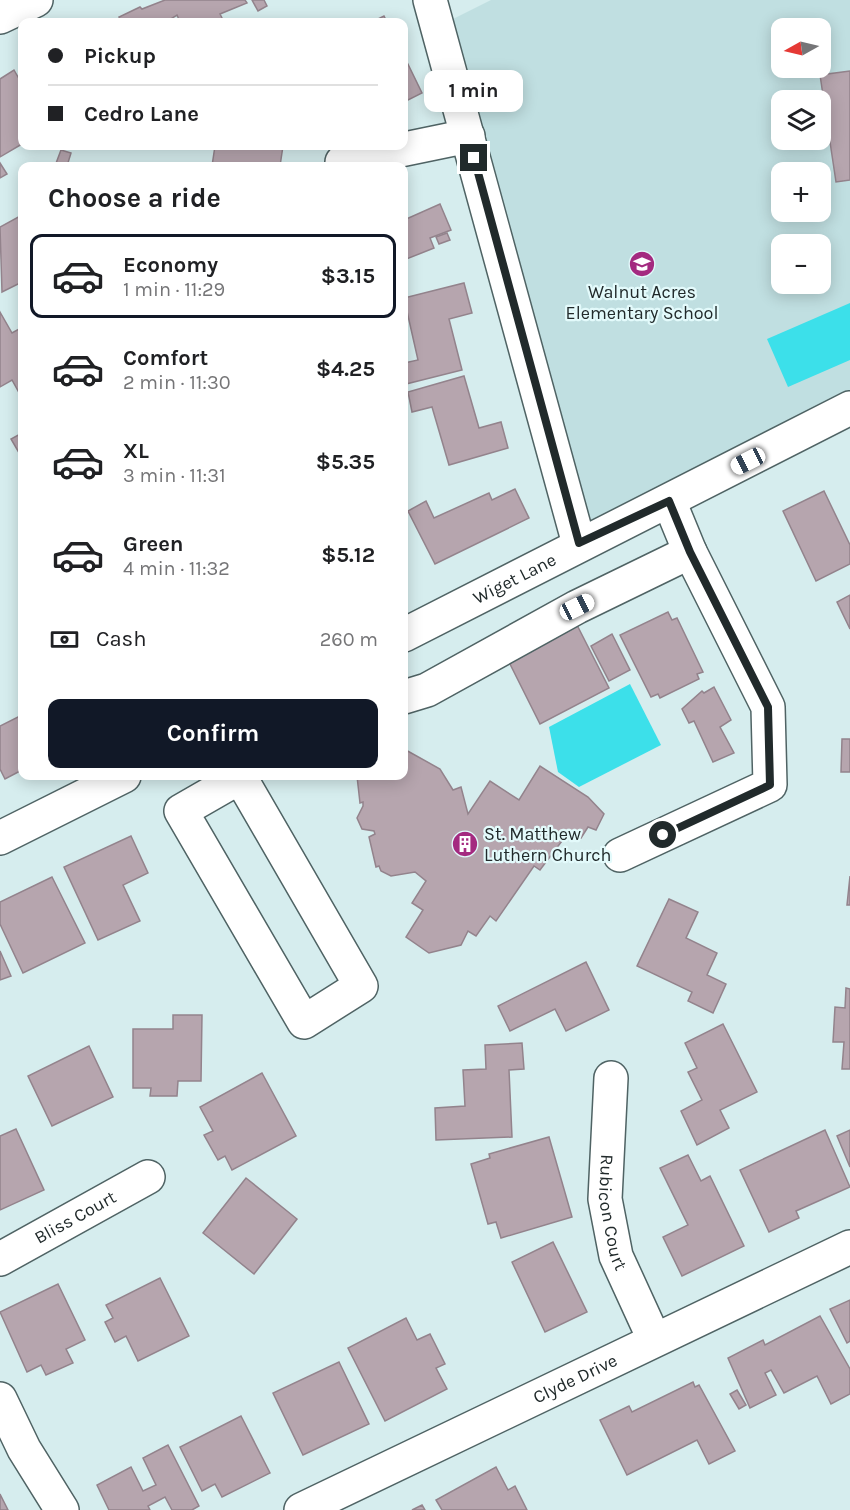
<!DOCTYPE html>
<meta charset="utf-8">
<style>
body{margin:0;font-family:Karla,sans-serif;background:#f2f2f2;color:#202124;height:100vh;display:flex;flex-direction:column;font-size:22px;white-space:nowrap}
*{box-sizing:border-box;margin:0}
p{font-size:20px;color:#757577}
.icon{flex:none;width:33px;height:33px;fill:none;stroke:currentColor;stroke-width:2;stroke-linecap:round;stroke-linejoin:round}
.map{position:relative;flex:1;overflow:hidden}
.panel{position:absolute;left:18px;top:162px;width:390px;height:618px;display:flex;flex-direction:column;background:#fff;border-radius:12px;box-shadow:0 3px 15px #0003}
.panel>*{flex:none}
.hud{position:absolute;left:18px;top:18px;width:390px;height:132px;border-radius:12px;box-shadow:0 3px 15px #0003;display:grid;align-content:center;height:132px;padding:0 30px;background:#fff}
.needle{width:39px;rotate:262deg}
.fabs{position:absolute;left:771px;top:18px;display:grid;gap:12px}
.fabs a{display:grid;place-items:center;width:60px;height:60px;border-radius:12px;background:#fff;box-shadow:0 3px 15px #0003;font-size:30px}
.end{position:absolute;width:27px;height:27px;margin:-14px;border:8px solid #212a2b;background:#fff;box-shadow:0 0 0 3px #fff}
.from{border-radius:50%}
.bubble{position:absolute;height:42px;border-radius:12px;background:#fff;box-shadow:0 3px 15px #0003;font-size:20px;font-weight:700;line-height:42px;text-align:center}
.car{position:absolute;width:18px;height:36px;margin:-18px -9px;border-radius:8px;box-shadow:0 0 4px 2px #0007;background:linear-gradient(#fff 24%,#345 0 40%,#fff 0 76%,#345 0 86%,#fff 0)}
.hud b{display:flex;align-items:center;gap:21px;height:57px;font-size:22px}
.hud b+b{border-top:2px solid #e0e0e0}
.hud i{width:15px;height:15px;background:#202124}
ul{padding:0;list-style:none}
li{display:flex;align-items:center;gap:18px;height:84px;margin:0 12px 9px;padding:0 18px;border:3px solid transparent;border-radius:12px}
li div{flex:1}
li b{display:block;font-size:22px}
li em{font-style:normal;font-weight:700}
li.selected{border-color:#111827}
li>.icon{width:54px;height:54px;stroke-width:1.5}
h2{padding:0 30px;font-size:27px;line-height:72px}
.pay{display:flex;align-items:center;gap:15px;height:66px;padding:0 30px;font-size:22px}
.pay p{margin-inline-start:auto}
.primary-button{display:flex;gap:12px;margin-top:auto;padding:12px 30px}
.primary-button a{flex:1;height:69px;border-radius:12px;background:#111827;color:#fff;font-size:24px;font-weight:700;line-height:69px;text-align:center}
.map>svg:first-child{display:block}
</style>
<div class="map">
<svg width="850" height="1510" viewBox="0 0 850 1510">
<rect width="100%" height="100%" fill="#d6edee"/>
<path fill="#c0dfe1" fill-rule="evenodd" d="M491 0H850V408L579 544 437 27ZM782 28H820V68H782ZM782 100H820V140H782ZM782 172H820V212H782ZM782 244H820V284H782Z"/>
<g fill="#3ce0ea">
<polygon points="850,303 850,360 788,387 767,339"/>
<polygon points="630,684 661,745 579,787 558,772 549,727"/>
</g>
<g fill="#b6a5ae" stroke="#93838c" stroke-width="1.5">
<polygon points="165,0 245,0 247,3 220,14 224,22 189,22 188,20 180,22 177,15 166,22 122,22 119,17 140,7 142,9"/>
<polygon points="252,0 264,0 267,6 258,11"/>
<polygon points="384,16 387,22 372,22"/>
<polygon points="404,56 422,93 404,102"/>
<polygon points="14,70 22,84 22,144 0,157 0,79"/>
<polygon points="850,71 850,180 836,182 820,75"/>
<polygon points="215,146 283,146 280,166 212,166"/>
<polygon points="61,150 71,153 67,166 55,166"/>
<polygon points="0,163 7,174 0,178"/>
<polygon points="440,204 451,230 430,238 434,248 404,260 404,220"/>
<polygon points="22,215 22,260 20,262 22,282 2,292 0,227"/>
<polygon points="447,233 450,240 439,244 436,237"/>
<polygon points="464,283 472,313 449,319 462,370 406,384 404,363 418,360 404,298"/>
<polygon points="0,312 12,333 19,329 22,335 22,398 12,380 0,387"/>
<polygon points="464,376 479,428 501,422 508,448 449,465 432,407 412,412 408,392"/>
<polygon points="22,433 22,458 11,439"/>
<polygon points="515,489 529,518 435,564 408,511 426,501 434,518 489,493 492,500"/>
<polygon points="824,491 850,545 850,564 816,581 783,511"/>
<polygon points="850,595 850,629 837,602"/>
<polygon points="668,612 672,620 677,618 703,672 697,674 699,679 660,698 658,694 651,697 620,635"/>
<polygon points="577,625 609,688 540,724 508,660"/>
<polygon points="612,634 630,670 609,681 591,646"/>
<polygon points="714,687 731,720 720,727 734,753 713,762 694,721 689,723 682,709 702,691 704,693"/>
<polygon points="22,715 22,770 5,779 0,769 0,726"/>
<polygon points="842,739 850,739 850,772 841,772"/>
<polygon points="404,749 440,769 453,790 461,787 468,814 490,781 519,800 540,766 588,797 604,814 596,830 588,827 581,838 568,833 540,870 534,866 496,921 490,916 476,936 468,931 461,945 429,953 406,937 423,910 412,903 426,881 415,872 391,876 381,871 379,866 376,867 369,837 375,834 374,831 362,829 357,818 363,806 363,802 360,803 357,776 404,776"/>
<polygon points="131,836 148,873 123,885 140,921 98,940 64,867"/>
<polygon points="850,876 850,905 847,905"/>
<polygon points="52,877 85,943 23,973 0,924 0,902"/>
<polygon points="669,899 698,912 686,938 717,953 707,975 726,984 713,1013 688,1001 692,992 637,966"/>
<polygon points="0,951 11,976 0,980"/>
<polygon points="586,962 609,1010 566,1031 555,1009 510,1031 498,1006"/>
<polygon points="846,988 850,989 850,1069 842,1069 844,1042 833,1042 835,1007 845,1008"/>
<polygon points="173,1015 202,1015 201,1081 178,1081 177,1096 150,1096 151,1088 133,1088 133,1029 173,1029"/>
<polygon points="723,1024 757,1092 720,1110 729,1128 697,1145 681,1111 702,1100 688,1072 697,1068 685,1043"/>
<polygon points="522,1043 524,1069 509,1070 512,1137 436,1140 435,1108 465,1106 463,1070 486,1069 485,1045"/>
<polygon points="89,1046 113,1097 52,1126 28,1076"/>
<polygon points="262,1073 296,1136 232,1170 225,1156 218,1160 204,1135 213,1131 200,1107"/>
<polygon points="16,1129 44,1190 0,1210 0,1136"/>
<polygon points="825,1130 850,1187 796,1211 799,1218 769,1232 740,1170"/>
<polygon points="850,1130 850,1167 837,1136"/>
<polygon points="549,1137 572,1217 501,1238 496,1222 488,1224 471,1164 490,1158 489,1154"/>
<polygon points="688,1155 701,1181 710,1176 744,1246 682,1276 663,1237 688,1225 660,1168"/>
<polygon points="246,1178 297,1219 254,1274 203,1233"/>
<polygon points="553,1242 587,1312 545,1332 512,1262"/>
<polygon points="160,1278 189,1336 138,1361 126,1336 115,1342 105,1322 113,1318 106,1305"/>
<polygon points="58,1284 85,1340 66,1349 73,1363 46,1375 41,1365 27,1372 0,1312"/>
<polygon points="850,1300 850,1341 847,1343 830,1309"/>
<polygon points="820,1316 850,1369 850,1394 831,1404 817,1376 784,1393 771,1370 765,1373 776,1395 750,1408 728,1358 763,1340 765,1345"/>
<polygon points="406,1318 417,1340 430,1334 445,1364 436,1368 447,1389 385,1421 348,1348"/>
<polygon points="339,1362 369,1424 303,1455 273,1393"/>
<polygon points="693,1382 695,1387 699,1385 735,1451 709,1464 697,1440 627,1475 600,1420 629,1406 632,1412"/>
<polygon points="737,1390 746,1405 739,1409 730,1394"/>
<polygon points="241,1416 270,1473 222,1497 215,1484 202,1491 180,1447"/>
<polygon points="168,1445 199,1506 192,1510 172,1510 165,1497 148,1506 150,1510 109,1510 97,1485 131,1467 143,1491 156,1485 143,1458"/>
<polygon points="496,1467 508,1490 515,1486 527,1510 442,1510 436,1500"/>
<polygon points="0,1494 8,1510 0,1510"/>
<polygon points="422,1505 425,1510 412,1510"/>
</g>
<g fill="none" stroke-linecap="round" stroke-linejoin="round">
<g stroke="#4f6364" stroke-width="36">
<g id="minor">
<polyline points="430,0 579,544"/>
<polyline points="0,17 36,0"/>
<polyline points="342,162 468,136"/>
<path id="s1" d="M404 635 850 408"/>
<polyline points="404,697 427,690 577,607 690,552"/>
<polyline points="240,777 361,986 304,1022 181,811 242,776"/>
<polyline points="0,838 124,776"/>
<polyline points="620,855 770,785 768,707 690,552 669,501"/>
<path id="s2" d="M611 1078 605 1199 616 1256 654 1339"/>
<path id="s3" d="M0 1259 148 1177"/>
<polyline points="0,1399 24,1449 62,1510"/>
<path id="s4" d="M301 1510 850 1247"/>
</g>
</g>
<use href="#minor" stroke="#fff" stroke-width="33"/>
</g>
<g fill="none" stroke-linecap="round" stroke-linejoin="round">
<polyline stroke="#212a2b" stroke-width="8" points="474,158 579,543 669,501 690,552 768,707 770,785 663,835"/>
</g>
<defs>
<g id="school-disc" transform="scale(1.35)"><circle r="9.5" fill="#a42a80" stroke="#e3fafb"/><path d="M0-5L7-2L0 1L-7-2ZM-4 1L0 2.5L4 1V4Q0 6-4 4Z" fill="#fff"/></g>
<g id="building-disc" transform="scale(1.35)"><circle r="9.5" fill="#a42a80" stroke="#e3fafb"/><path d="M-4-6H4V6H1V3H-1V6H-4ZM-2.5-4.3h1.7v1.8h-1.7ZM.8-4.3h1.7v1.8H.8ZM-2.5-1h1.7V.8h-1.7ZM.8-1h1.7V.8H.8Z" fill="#fff"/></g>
</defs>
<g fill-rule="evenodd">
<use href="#school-disc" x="642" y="264"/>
<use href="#building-disc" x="465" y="844"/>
</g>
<g text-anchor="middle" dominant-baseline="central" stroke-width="4.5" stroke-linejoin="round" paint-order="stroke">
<g font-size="18" fill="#212a2b" stroke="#e3fafb">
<text x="642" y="292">Walnut Acres<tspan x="642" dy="21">Elementary School</tspan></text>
<text x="484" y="834" text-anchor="start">St. Matthew<tspan x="484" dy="21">Luthern Church</tspan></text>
</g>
<g font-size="18" fill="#212a2b" stroke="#e3fafb">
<text stroke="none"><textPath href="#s1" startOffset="124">Wiget Lane</textPath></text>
<text stroke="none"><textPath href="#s2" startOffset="135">Rubicon Court</textPath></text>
<text stroke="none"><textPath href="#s3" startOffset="86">Bliss Court</textPath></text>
<text stroke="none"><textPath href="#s4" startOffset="304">Clyde Drive</textPath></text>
</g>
</g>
</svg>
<div class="fabs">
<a><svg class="needle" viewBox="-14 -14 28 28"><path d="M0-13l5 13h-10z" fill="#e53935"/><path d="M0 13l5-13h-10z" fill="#757577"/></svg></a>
<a><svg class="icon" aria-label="layers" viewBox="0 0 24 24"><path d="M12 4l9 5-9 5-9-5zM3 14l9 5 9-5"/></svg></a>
<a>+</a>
<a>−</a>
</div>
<i class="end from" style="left:663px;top:835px"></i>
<i class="end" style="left:474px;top:158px"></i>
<div class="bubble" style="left:424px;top:70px;width:99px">1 min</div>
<i class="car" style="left:748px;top:461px;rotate:243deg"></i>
<i class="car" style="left:577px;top:607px;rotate:64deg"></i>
<div class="hud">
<b><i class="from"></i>Pickup</b>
<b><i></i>Cedro Lane</b>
</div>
<section class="panel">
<h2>Choose a ride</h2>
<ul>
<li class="selected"><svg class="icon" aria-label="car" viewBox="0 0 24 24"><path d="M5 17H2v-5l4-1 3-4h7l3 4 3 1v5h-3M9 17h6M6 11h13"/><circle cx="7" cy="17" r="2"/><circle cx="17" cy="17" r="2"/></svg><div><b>Economy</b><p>1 min · 11:29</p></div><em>$3.15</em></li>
<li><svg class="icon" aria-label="car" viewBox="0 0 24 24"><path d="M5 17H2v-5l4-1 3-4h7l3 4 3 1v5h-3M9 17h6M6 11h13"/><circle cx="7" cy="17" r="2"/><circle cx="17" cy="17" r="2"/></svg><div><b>Comfort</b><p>2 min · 11:30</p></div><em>$4.25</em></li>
<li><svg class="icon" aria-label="car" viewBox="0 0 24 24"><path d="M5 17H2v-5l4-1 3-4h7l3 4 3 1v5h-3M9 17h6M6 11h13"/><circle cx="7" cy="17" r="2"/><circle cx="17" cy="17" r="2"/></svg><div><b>XL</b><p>3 min · 11:31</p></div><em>$5.35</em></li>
<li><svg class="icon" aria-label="car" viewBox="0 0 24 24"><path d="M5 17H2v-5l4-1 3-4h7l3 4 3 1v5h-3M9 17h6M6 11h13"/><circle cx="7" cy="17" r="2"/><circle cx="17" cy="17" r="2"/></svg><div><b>Green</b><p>4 min · 11:32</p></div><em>$5.12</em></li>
</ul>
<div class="pay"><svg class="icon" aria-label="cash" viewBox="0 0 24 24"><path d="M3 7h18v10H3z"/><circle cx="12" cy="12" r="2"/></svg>Cash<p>260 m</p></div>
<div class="primary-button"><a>Confirm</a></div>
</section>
</div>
